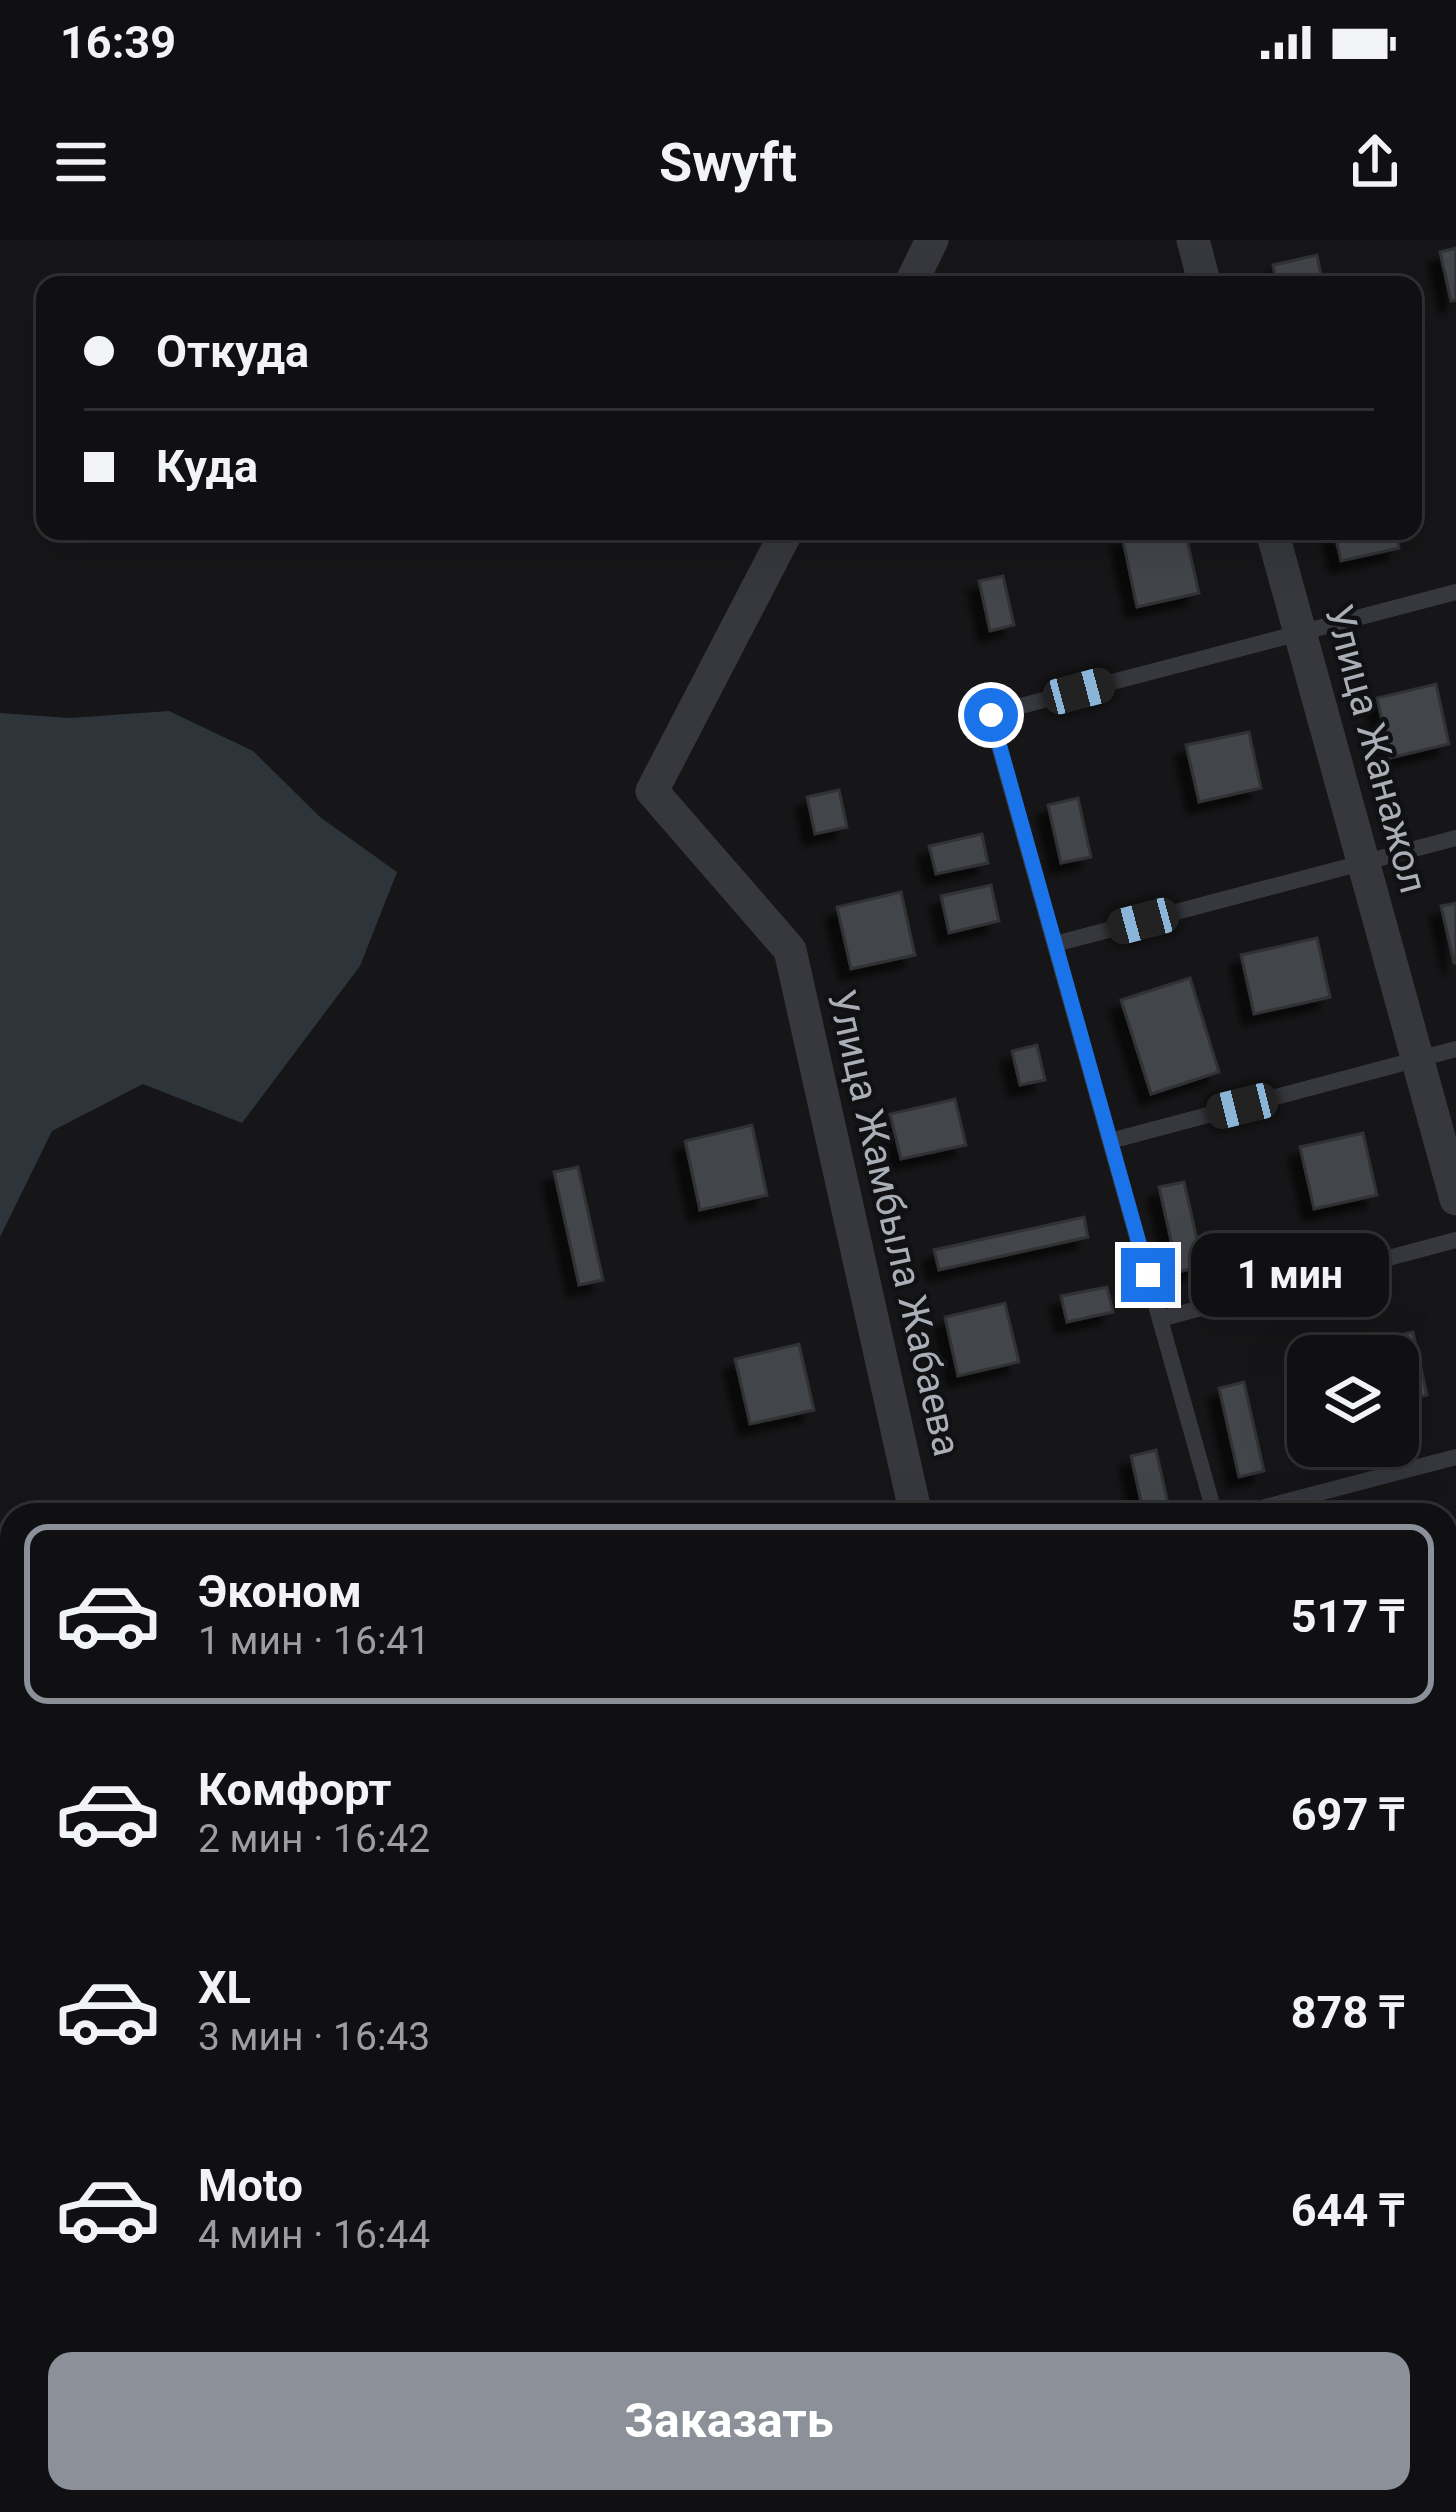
<!DOCTYPE html>
<html lang="ru">
<meta charset="utf-8">
<style>
body{margin:0;font-family:Roboto,sans-serif;background:#1e1e20;color:#f1f3f6;height:100vh;display:flex;flex-direction:column;font-size:45px;white-space:nowrap}
*{box-sizing:border-box;margin:0}
p{font-size:39px;color:#9c9d9f}
.icon{flex:none;width:66px;height:66px;fill:none;stroke:currentColor;stroke-width:2;stroke-linecap:round;stroke-linejoin:round}
.map{position:relative;flex:1;overflow:hidden}
.details{position:absolute;left:0px;top:1263px;width:1458px;height:1011px;display:flex;flex-direction:column;background:#101012;border-radius:36px 36px 0 0;box-shadow:0 12px 48px #0002,0 0 0 3px #303032}
.details>*{flex:none}
.top-card{position:absolute;left:36px;top:36px;width:1386px;height:264px;border-radius:24px;box-shadow:0 12px 48px #0002,0 0 0 3px #303032;display:grid;align-content:center;height:264px;padding:0 48px;background:#101012}
.buttons{position:absolute;left:1287px;top:1095px;display:grid;gap:24px}
.buttons a{display:grid;place-items:center;width:132px;height:132px;border-radius:24px;background:#101012;box-shadow:0 12px 48px #0002,0 0 0 3px #303032;font-size:60px}
.end{position:absolute;width:54px;height:54px;margin:-27px;border:15px solid #1a73e8;background:#fff;box-shadow:0 0 0 6px #fff}
.from{border-radius:50%}
.bubble{position:absolute;height:84px;border-radius:24px;background:#101012;box-shadow:0 12px 48px #0002,0 0 0 3px #303032;font-size:39px;font-weight:700;line-height:84px;text-align:center}
.car{position:absolute;width:36px;height:72px;margin:-36px -18px;border-radius:15px;box-shadow:0 0 9px 3px #0007;background:linear-gradient(#222 24%,#8ab4d8 0 40%,#222 0 76%,#8ab4d8 0 86%,#222 0)}
.top-card b{display:flex;align-items:center;gap:42px;height:114px;font-size:45px}
.top-card b+b{border-top:3px solid #303032}
.top-card i{width:30px;height:30px;background:#f1f3f6}
ul{padding:21px 0 0;list-style:none}
li{display:flex;align-items:center;gap:36px;height:180px;margin:0 24px 18px;padding:0 24px;border:6px solid transparent;border-radius:24px}
li div{flex:1}
li b{display:block;font-size:45px}
li em{font-style:normal;font-weight:700}
li.on{border-color:#8c9099}
li>.icon{width:108px;height:108px;stroke-width:1.5}
.primary-button{display:flex;gap:24px;margin-top:auto;padding:24px 48px}
.primary-button a{flex:1;height:138px;border-radius:24px;background:#8c9099;color:#fff;font-size:48px;font-weight:700;line-height:138px;text-align:center}
.status{display:flex;justify-content:space-between;align-items:center;height:84px;padding:0 60px;background:#101012;direction:ltr}
.status svg{height:33px;fill:currentColor}
header{display:flex;justify-content:space-between;align-items:center;height:156px;padding:0 48px;background:#101012;font-size:54px;font-weight:700}
.map>svg:first-child{display:block}
</style>
<div class="status"><b>16:39</b><svg viewBox="0 0 49 12"><path d="M0 12V9h3v3zM5 12V6h3v6zM10 12V3h3v9zM15 12V0h3v12zM26 1h20v11H26zM47 4h2v5h-2z"/></svg></div>
<header><svg class="icon" aria-label="menu" viewBox="0 0 24 24"><path d="M4 6h16M4 12h16M4 18h16"/></svg>Swyft<svg class="icon" aria-label="share" viewBox="0 0 24 24"><path d="M12 15V3M7 8l5-5 5 5M5 13v7h14v-7"/></svg></header>
<div class="map">
<svg width="1456" height="2272" viewBox="0 0 1456 2272">
<defs>
<filter id="shadow"><feDropShadow dx="-11" dy="11" stdDeviation="3" flood-color="#0009"/></filter>
</defs>
<rect width="100%" height="100%" fill="#161618"/>
<polygon fill="#2d353b" points="169,471 253,511 320,577 397,632 360,726 242,883 143,844 52,891 0,997 0,473 70,478"/>
<g fill="#434448" stroke="#303034" stroke-width="3" filter="url(#shadow)">
<polygon points="1456,8 1456,60 1451,61 1440,12"/>
<polygon points="1317,15 1323,45 1277,45 1273,25"/>
<polygon points="1144,291 1185,291 1199,353 1137,367 1122,296"/>
<polygon points="1334,291 1395,291 1399,308 1341,321"/>
<polygon points="1003,336 1014,385 990,391 979,341"/>
<polygon points="1436,444 1449,504 1390,518 1377,458"/>
<polygon points="1249,492 1261,548 1199,562 1186,505"/>
<polygon points="839,550 847,587 815,594 807,557"/>
<polygon points="1078,558 1091,617 1061,623 1048,565"/>
<polygon points="982,594 988,623 936,634 929,606"/>
<polygon points="991,645 999,681 949,693 941,656"/>
<polygon points="901,652 915,715 851,729 837,667"/>
<polygon points="1456,663 1456,723 1454,723 1441,666"/>
<polygon points="1317,698 1330,757 1254,774 1241,715"/>
<polygon points="1190,738 1219,832 1151,854 1121,760"/>
<polygon points="1037,805 1045,840 1020,845 1012,811"/>
<polygon points="955,859 966,905 901,919 890,874"/>
<polygon points="752,885 767,955 700,970 685,901"/>
<polygon points="1363,893 1377,955 1314,969 1300,907"/>
<polygon points="578,927 603,1040 579,1045 554,932"/>
<polygon points="1184,942 1203,1026 1178,1032 1159,947"/>
<polygon points="1084,977 1088,997 939,1030 934,1010"/>
<polygon points="1107,1047 1113,1072 1067,1082 1061,1056"/>
<polygon points="1005,1063 1019,1122 958,1136 945,1077"/>
<polygon points="1413,1092 1427,1155 1398,1162 1398,1116 1353,1116 1351,1106"/>
<polygon points="799,1104 814,1170 750,1184 735,1119"/>
<polygon points="1244,1142 1264,1231 1239,1237 1219,1148"/>
<polygon points="1156,1210 1170,1272 1144,1275 1131,1216"/>
<polygon points="1456,1302 1456,1363 1446,1366 1446,1305"/>
<polygon points="1446,1854 1456,1903 1446,1905"/>
<polygon points="0,1879 12,1881 0,1968"/>
</g>
<g fill="none" stroke-linecap="round" stroke-linejoin="round">
<g stroke="#37383d" stroke-width="16">
<polyline points="1055,704 1456,598"/>
<polyline points="1110,901 1456,809"/>
<polyline points="1160,1079 1456,1000"/>
<polyline points="1215,1275 990,474 1456,352"/>
<polyline points="1235,1275 1456,1217"/>
<polyline points="1446,1448 1456,1445"/>
<polyline points="1446,1691 1456,1688"/>
</g>
<g stroke="#37383d" stroke-width="33">
<polyline points="1193,0 1205,45"/>
<polyline points="910,45 932,0"/>
<polyline points="787,291 652,551 790,710 916,1275"/>
<polyline points="1272,291 1456,959"/>
<polyline points="1446,1998 1456,1996"/>
<polyline points="757,2262 757,2272"/>
<polyline points="1128,2262 1130,2272"/>
<polyline points="24,2272 139,2262 251,2272"/>
<polyline points="334,2272 370,2262"/>
</g>
</g>
<g fill="none" stroke-linecap="round" stroke-linejoin="round">
<polyline stroke="#1a73e8" stroke-width="15" points="991,475 1148,1035"/>
</g>
<g text-anchor="middle" dominant-baseline="central" stroke-width="9" stroke-linejoin="round" paint-order="stroke">
<g font-size="39" fill="#a9aeb7" stroke="#111113">
<text transform="translate(1376 509) rotate(75)">Улица Жанажол</text>
<text transform="translate(894 983) rotate(77)">Улица Жамбыла Жабаева</text>
</g>
</g>
</svg>
<div class="buttons">
<a><svg class="icon" aria-label="layers" viewBox="0 0 24 24"><path d="M12 4l9 5-9 5-9-5zM3 14l9 5 9-5"/></svg></a>
</div>
<i class="end from" style="left:991px;top:475px"></i>
<i class="end" style="left:1148px;top:1035px"></i>
<div class="bubble" style="left:1191px;top:993px;width:198px">1 мин</div>
<i class="car" style="left:1079px;top:451px;rotate:75deg"></i>
<i class="car" style="left:1143px;top:681px;rotate:255deg"></i>
<i class="car" style="left:1242px;top:866px;rotate:256deg"></i>
<div class="top-card">
<b><i class="from"></i>Откуда</b>
<b><i></i>Куда</b>
</div>
<section class="details">
<ul>
<li class="on"><svg class="icon" aria-label="car" viewBox="0 0 24 24"><path d="M5 17H2v-5l4-1 3-4h7l3 4 3 1v5h-3M9 17h6M6 11h13"/><circle cx="7" cy="17" r="2"/><circle cx="17" cy="17" r="2"/></svg><div><b>Эконом</b><p>1 мин · 16:41</p></div><em>517 ₸</em></li>
<li><svg class="icon" aria-label="car" viewBox="0 0 24 24"><path d="M5 17H2v-5l4-1 3-4h7l3 4 3 1v5h-3M9 17h6M6 11h13"/><circle cx="7" cy="17" r="2"/><circle cx="17" cy="17" r="2"/></svg><div><b>Комфорт</b><p>2 мин · 16:42</p></div><em>697 ₸</em></li>
<li><svg class="icon" aria-label="car" viewBox="0 0 24 24"><path d="M5 17H2v-5l4-1 3-4h7l3 4 3 1v5h-3M9 17h6M6 11h13"/><circle cx="7" cy="17" r="2"/><circle cx="17" cy="17" r="2"/></svg><div><b>XL</b><p>3 мин · 16:43</p></div><em>878 ₸</em></li>
<li><svg class="icon" aria-label="car" viewBox="0 0 24 24"><path d="M5 17H2v-5l4-1 3-4h7l3 4 3 1v5h-3M9 17h6M6 11h13"/><circle cx="7" cy="17" r="2"/><circle cx="17" cy="17" r="2"/></svg><div><b>Moto</b><p>4 мин · 16:44</p></div><em>644 ₸</em></li>
</ul>
<div class="primary-button"><a>Заказать</a></div>
</section>
</div>
